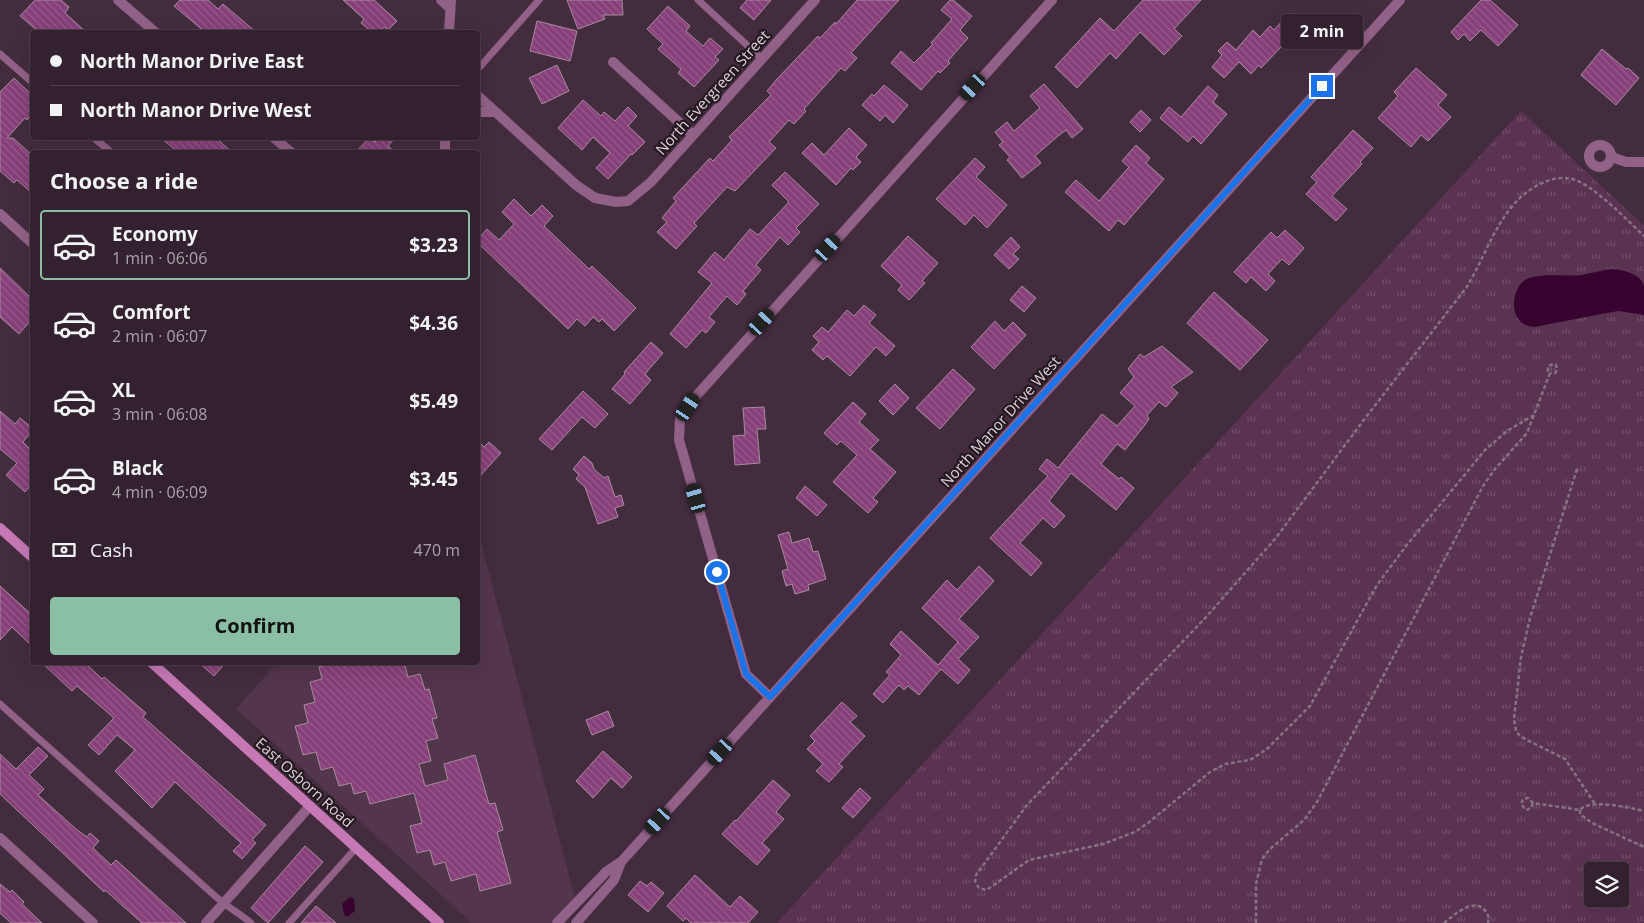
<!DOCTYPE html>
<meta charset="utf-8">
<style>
body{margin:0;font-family:"Open Sans",sans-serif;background:#3b2937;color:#f1f3f6;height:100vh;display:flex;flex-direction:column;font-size:19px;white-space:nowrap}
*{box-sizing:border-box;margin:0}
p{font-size:16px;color:#a9a3aa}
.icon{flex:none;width:28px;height:28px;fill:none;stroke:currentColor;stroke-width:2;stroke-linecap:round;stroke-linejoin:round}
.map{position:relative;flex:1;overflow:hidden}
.side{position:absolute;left:30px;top:150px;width:450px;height:515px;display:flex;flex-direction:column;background:#33212f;border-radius:5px;box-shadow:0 5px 20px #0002,0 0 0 1px #4e3e4b}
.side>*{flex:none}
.hud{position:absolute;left:30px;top:30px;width:450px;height:110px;border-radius:5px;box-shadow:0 5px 20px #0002,0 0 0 1px #4e3e4b;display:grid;align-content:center;height:110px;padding:0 20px;background:#33212f}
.controls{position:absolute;left:1584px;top:862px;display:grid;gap:10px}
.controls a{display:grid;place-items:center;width:45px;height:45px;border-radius:5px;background:#33212f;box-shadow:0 5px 20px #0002,0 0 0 1px #4e3e4b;font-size:25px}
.end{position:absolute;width:22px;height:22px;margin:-11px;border:6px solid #1a73e8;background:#fff;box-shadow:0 0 0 2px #fff}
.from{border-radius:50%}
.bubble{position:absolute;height:35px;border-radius:5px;background:#33212f;box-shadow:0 5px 20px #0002,0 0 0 1px #4e3e4b;font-size:16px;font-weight:700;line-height:35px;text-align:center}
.car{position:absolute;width:15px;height:30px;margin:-15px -8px;border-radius:6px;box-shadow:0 0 4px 1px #0007;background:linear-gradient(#222 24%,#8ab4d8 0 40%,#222 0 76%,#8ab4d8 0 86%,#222 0)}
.hud b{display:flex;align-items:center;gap:18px;height:48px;font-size:19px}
.hud b+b{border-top:1px solid #4e3e4b}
.hud i{width:12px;height:12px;background:#f1f3f6}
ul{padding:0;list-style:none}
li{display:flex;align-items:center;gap:15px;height:70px;margin:0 10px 8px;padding:0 10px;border:2px solid transparent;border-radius:5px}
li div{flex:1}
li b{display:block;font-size:19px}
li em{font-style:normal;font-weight:700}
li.selected{border-color:#8abfa5}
li>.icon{width:45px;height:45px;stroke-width:1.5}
h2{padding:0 20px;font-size:22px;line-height:60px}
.pay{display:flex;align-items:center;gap:12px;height:55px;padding:0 20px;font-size:19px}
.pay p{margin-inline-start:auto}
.action{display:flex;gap:10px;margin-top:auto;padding:10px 20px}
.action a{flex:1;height:58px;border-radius:5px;background:#8abfa5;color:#111;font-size:20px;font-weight:700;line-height:58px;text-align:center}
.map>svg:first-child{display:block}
</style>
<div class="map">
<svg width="1644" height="923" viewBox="0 0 1644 923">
<defs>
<pattern id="grass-tufts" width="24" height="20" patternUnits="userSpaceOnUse" patternTransform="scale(1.25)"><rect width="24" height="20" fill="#5b3352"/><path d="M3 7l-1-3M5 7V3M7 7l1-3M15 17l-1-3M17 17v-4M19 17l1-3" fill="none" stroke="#72506a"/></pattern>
<pattern id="building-back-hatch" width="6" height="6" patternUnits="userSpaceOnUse" patternTransform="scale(1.25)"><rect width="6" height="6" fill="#863f78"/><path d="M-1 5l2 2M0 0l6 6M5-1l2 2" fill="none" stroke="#975a8b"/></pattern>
</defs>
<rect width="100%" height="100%" fill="#442c3f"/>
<polygon fill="#53354c" points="478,531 575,898 552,923 472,923 236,709 277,663 478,662"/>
<path fill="url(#grass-tufts)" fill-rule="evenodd" d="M1521 111 1644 226V923H777ZM1592 871H1620V899H1592Z"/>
<g fill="#37032f">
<path d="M1612 269C1623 270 1640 273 1644 286 1644 292 1644 308 1644 315L1619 311 1612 312 1534 327C1529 326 1523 325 1520 321 1510 311 1513 288 1525 280 1538 272 1567 277 1582 275 1592 273 1602 270 1612 269Z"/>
<polygon points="350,897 354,899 355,911 347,917 344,914 342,904"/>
</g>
<g fill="url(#building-back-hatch)" stroke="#a88ba0">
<polygon points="35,0 61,0 69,7 65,13 86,32 39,32 20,16"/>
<polygon points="180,0 208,0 218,9 223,4 256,32 205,32 174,6"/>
<polygon points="343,0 374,0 397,21 388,30 384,27 379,32 372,32 361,23 364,19"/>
<polygon points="567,0 622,0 623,15 603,15 605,19 578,29"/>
<polygon points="747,0 771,0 754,20 740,8"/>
<polygon points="857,0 899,0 851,53 857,58 845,71 841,68 804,109 806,111 794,124 789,120 769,142 776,148 735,191 727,187 694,223 697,226 676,249 657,232 667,222 662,218 676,201 673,198 710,158 713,161 732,140 729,137 771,95 767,91 777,79 818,36 820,38 835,22 836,24"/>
<polygon points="950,0 953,0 972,16 960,30 968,38 948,61 950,63 940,73 938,71 921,90 891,63 901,51 914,63 933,44 931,43 952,19 941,10"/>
<polygon points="1143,0 1201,0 1174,29 1182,36 1164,55 1140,32 1116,59 1110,53 1077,88 1055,67 1100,18 1114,31"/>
<polygon points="1481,0 1490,0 1518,25 1498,46 1481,30 1470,41 1464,34 1458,40 1451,32"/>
<polygon points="668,6 690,26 686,31 703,46 710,38 723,49 715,57 719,60 694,87 678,73 681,69 658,49 663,44 647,29"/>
<polygon points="1284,19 1296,30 1289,37 1293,41 1285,49 1282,46 1261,68 1259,65 1251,74 1239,62 1224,78 1212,67 1222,55 1218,51 1227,42 1236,50 1253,30 1260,37 1270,26 1274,30"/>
<polygon points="537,21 577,31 570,61 530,51"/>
<polygon points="1602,49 1626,69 1628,68 1639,78 1616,105 1581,75"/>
<polygon points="557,65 569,91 542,104 529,78"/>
<polygon points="1416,68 1447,95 1438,105 1451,117 1428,141 1421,135 1411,147 1378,118 1398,96 1394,92"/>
<polygon points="14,78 32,95 32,113 27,120 25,118 7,138 13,138 32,155 32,193 17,180 14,183 0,171 0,92"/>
<polygon points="1044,84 1083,129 1072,138 1066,130 1058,136 1035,156 1041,163 1022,178 1007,160 1010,157 999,145 1003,142 995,132 1007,122 1014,131 1040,108 1030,96"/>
<polygon points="884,85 908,105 893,123 885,115 880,121 862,105 872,94 874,96"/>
<polygon points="1208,86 1218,95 1213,102 1227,114 1201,144 1193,136 1188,142 1160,118 1169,107 1181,117"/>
<polygon points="583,100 601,116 604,112 615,121 628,107 637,116 628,126 645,142 632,155 631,154 608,179 596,168 610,153 593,137 582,150 558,128"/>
<polygon points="1141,110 1151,120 1140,132 1130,122"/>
<polygon points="849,128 867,145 856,157 861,162 853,170 851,168 836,185 802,153 812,143 824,155"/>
<polygon points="1353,130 1373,148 1360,162 1362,164 1332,196 1347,209 1336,221 1306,194 1317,182 1311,177"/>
<polygon points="161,138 216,138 232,152 178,152"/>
<polygon points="369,138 375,142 379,138 395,138 388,146 395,152 356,152"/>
<polygon points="1136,145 1150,158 1146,163 1164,179 1124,225 1118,220 1109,231 1065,192 1076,180 1099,201 1129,167 1122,161"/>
<polygon points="975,158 985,167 976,177 1007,205 987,228 974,215 965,225 936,199"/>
<polygon points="785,172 819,204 796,228 800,232 788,245 780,237 756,265 761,270 743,291 746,294 737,305 727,296 709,317 715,322 706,333 702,330 686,348 670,334 712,283 698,272 715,252 724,260 750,229 758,235 789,202 772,185"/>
<polygon points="514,199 531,216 542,205 553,216 544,226 589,269 592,266 636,308 614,331 602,319 599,322 593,317 585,326 577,319 568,329 478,243 478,239 487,229 499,240 514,224 502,212"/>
<polygon points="1285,230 1304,248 1289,265 1282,259 1268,274 1275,281 1266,291 1251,277 1246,283 1234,272 1271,232 1277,238"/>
<polygon points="908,236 938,263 922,281 925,283 909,300 898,290 902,285 881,266"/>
<polygon points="1011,237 1020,247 1013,254 1019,259 1009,269 994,255"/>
<polygon points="0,268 32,299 32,319 19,334 0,317"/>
<polygon points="1022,286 1036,298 1024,312 1010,300"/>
<polygon points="1214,292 1268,340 1240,370 1187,323"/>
<polygon points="864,305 876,315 869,323 895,346 886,356 876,347 850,376 827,356 823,360 812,350 819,342 813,336 822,327 828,332 847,310 854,316"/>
<polygon points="995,321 1004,331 1013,322 1026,335 994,369 971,347"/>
<polygon points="651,342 663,353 645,374 651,380 630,404 612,389 625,374 624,372"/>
<polygon points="1162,346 1193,372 1171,387 1178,393 1166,407 1159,402 1147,415 1149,419 1144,426 1125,450 1117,444 1101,464 1119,479 1121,477 1134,488 1116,510 1071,473 1049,501 1065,516 1054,528 1043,518 1020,543 1042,563 1031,576 990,538 1048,476 1039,469 1047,459 1058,468 1102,414 1117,426 1135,406 1120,393 1134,377 1128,369 1140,354 1144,357"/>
<polygon points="953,369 975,389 940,429 916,408"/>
<polygon points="895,384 909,398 893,415 879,401"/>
<polygon points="583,391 608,414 595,428 582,417 552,450 539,439"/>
<polygon points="853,402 866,414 859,422 879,440 870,449 896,472 873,498 878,502 868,513 833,482 857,455 841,441 837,445 824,433"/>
<polygon points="764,407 766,429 757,429 760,463 735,465 733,436 745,435 743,408"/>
<polygon points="0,411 15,424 20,418 32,428 32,431 23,442 32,451 32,484 25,492 6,475 17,463 0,449"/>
<polygon points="478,441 484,447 489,442 501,453 478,478"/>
<polygon points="584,456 592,463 594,469 604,478 608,476 615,497 621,495 624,505 615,508 618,517 598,524 585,487 576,479 579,475 573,469"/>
<polygon points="805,486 827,505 817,516 796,498"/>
<polygon points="789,532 792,543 809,538 813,552 818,551 826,579 808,585 809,590 795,594 792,584 786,586 782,571 788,569 778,535"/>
<polygon points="979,566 994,581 959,619 979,637 958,659 970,670 958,684 941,669 919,695 908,686 904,690 899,685 883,703 873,694 890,675 886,672 901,655 890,644 901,631 938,665 958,642 922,608 947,580 957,590"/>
<polygon points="0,586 32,615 32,646 12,627 0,640"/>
<polygon points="41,662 84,662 102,679 104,677 146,713 143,717 266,825 252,840 256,843 242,859 233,851 241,843 175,782 152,808 115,771 135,750 117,735 99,755 88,745 114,718 77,686 72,691"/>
<polygon points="198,662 226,662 214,676"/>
<polygon points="335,662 404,662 408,677 420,674 425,690 429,689 437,718 432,719 438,738 426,741 431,761 419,764 425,786 448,780 444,764 475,755 489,804 495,803 503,830 497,832 511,883 480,891 476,874 451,881 445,862 434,865 430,850 417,853 410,826 422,823 414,793 370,804 366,791 354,794 351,783 339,786 333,767 321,770 316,752 303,755 295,726 308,723 304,705 315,702 310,682 322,679 319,667"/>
<polygon points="842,702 857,716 850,722 865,736 839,764 843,767 829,782 816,771 823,764 807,749 815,741 810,736"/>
<polygon points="608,711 614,726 592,735 586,720"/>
<polygon points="38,747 48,756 29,775 44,789 38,795 76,829 87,837 90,833 99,841 93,848 111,865 116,860 186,923 142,923 105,890 104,892 0,794 0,754 16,769"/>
<polygon points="603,751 632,777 622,788 611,778 593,798 576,781"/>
<polygon points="773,780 790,795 776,812 784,819 762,843 770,850 757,865 722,834 735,820 736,821"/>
<polygon points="860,788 871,798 853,818 842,808"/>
<polygon points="305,846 323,862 268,923 251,908"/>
<polygon points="695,875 730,907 740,896 758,912 748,923 691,923 686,918 683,921 667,906"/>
<polygon points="640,881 647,886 651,882 664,893 648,912 628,895"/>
<polygon points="0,884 10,892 12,890 24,902 22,904 42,923 11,923 0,913"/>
<polygon points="316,906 336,923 301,923"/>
</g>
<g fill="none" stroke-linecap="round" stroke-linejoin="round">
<g stroke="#867281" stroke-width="2.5" stroke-dasharray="4 2.5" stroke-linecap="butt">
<path d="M1534 415 1507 431 1485 450 1406 546 1377 585 1310 706 1267 749 1250 760 1225 764 1210 772 1148 823 1135 832 1103 844 1029 860 991 887 986 890 979 888 975 881 976 875 1027 805 1207 616 1275 539 1366 417 1466 288C1490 250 1501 196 1550 180 1561 177 1570 177 1580 182 1601 193 1626 219 1644 236"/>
<polyline points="1577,469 1530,618 1521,657 1514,719 1516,731 1520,736 1527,740 1565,759 1595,804"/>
<path d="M1533 803 1531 808 1526 810 1521 804 1523 799 1528 798 1533 803 1580 810C1589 798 1630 808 1644 811"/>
<polyline points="1580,810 1580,814 1592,823 1644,847"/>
<polyline points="1256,923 1256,884 1262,859 1270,849 1304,820 1317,802 1483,486 1495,469 1527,433 1550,373 1548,371 1548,366 1553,364 1556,365 1557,370 1555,373 1550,373"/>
<path d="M1444 923C1456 913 1480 892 1489 918L1488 923"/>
</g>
<g stroke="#926187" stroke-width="7">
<polyline points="698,0 762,59"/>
<polyline points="0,54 32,82"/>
<polyline points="478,69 539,0"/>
<polyline points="94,138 111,152"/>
<path d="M0 704 215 896C226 906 239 913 251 923"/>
<polyline points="289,923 356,848"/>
</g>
<g stroke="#926187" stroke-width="10">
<polyline points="118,0 155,32"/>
<polyline points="441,0 450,8"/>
<polyline points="449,32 451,0"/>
<polyline points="613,62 693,135"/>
<polyline points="478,96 576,185 595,198 616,202 628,201 651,182 815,0"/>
<polyline points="478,112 495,112"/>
<polyline points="274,138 291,152"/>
<polyline points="445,138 445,152"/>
<circle cx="1600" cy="156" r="11"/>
<polyline points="1612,157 1626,162 1644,162"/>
<polyline points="0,214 32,243"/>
<polyline points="770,697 746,674 679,440 680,419 697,395 1052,0"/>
<polyline points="0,838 93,923"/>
<polyline points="206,923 310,806"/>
<polyline points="557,923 606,872 621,862 1400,0"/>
<polyline points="576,923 614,880 621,862"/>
</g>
<g stroke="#c578b4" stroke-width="10">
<polyline points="0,528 32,557"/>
<polyline points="151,662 439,923"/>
</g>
</g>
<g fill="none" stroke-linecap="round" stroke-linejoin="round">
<polyline stroke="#1a73e8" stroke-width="6" points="717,572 746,674 770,697 1322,86"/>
</g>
<g text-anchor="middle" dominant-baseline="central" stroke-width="4.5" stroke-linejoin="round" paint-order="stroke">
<g font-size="15" fill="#dfd0db" stroke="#241921">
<text transform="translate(712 92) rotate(-48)">North Evergreen Street</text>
<text transform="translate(1000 421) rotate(-48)">North Manor Drive West</text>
<text transform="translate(305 782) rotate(42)">East Osborn Road</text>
</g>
</g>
</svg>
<div class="controls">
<a><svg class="icon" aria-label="layers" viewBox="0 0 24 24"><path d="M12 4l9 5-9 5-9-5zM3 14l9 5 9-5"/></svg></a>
</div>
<i class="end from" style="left:717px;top:572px"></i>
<i class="end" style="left:1322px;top:86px"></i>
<div class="bubble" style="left:1281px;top:14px;width:82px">2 min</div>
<i class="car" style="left:973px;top:87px;rotate:222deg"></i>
<i class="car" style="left:828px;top:248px;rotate:42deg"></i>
<i class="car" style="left:762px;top:322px;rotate:42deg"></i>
<i class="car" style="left:688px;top:407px;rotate:34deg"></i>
<i class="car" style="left:696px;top:498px;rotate:344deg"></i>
<i class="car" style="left:720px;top:752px;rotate:222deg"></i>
<i class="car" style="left:658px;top:821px;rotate:222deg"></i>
<div class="hud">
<b><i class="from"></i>North Manor Drive East</b>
<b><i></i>North Manor Drive West</b>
</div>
<section class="side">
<h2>Choose a ride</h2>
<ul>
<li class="selected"><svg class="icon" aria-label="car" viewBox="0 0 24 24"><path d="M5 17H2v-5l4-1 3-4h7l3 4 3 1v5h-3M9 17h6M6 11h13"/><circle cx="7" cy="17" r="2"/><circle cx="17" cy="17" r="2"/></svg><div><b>Economy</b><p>1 min · 06:06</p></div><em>$3.23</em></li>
<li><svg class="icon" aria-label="car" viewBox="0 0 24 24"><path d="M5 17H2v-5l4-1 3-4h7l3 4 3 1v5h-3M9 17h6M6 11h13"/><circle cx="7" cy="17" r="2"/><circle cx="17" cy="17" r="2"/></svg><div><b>Comfort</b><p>2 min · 06:07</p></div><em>$4.36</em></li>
<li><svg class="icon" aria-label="car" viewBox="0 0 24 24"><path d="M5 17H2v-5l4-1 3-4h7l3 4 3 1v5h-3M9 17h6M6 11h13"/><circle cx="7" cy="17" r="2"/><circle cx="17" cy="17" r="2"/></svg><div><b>XL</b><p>3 min · 06:08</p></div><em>$5.49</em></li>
<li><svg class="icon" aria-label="car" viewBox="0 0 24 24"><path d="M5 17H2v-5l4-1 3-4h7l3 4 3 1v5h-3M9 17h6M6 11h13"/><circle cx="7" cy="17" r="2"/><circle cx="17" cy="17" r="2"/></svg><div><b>Black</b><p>4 min · 06:09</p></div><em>$3.45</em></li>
</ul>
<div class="pay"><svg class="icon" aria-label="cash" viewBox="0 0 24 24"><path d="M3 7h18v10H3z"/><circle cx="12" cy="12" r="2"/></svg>Cash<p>470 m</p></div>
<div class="action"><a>Confirm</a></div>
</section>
</div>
